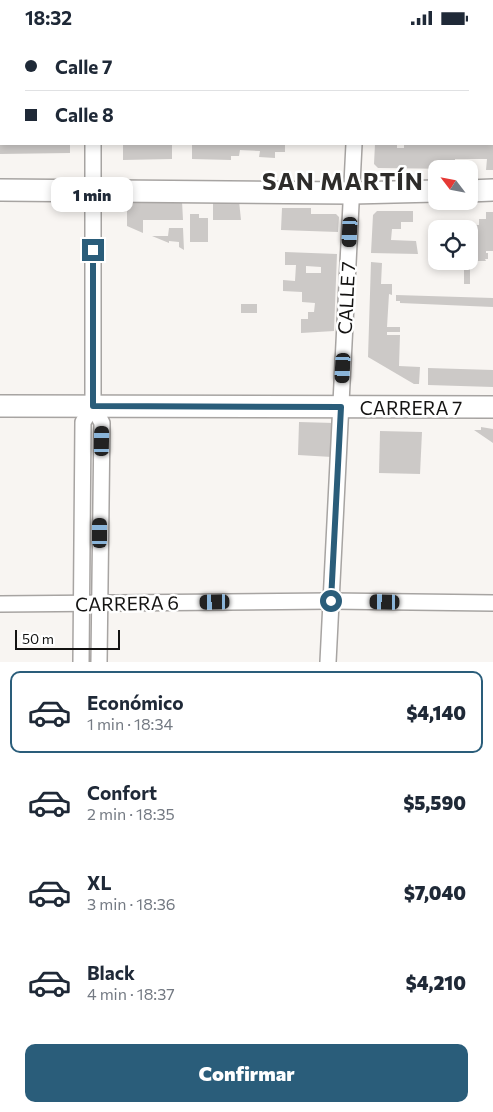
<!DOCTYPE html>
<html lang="es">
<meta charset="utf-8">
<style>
body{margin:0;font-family:Commissioner,sans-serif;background:#f6f6f7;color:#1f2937;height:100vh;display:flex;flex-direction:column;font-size:19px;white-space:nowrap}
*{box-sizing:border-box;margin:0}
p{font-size:16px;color:#747a83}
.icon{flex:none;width:28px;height:28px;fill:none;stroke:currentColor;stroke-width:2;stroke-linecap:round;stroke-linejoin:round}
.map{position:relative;height:627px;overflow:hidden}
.panel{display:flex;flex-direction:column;background:#fff;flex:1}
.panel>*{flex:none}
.hud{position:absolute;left:0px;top:0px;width:494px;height:110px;box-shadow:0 2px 8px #0003;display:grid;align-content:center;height:110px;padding:0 25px;background:#fff}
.needle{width:32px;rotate:302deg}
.buttons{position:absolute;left:428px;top:125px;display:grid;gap:10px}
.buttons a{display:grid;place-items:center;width:50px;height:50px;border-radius:10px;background:#fff;box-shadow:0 2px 8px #0003;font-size:25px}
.scale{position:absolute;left:15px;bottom:12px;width:105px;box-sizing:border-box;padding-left:5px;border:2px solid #141312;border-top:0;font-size:14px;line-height:18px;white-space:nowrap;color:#141312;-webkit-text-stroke:4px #fff;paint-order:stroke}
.end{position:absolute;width:22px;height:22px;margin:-11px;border:6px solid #2a5d7a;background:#fff;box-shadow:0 0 0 2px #fff}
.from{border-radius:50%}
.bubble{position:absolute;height:35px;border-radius:10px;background:#fff;box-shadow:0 2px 8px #0003;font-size:16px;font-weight:800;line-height:35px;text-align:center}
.car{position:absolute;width:15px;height:30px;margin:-15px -8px;border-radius:6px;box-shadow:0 0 4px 1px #0007;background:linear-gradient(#222 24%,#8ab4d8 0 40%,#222 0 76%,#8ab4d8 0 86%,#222 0)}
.hud b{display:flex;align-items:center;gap:18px;height:48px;font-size:19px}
.hud b+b{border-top:1px solid #e0e1e3}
.hud i{width:12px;height:12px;background:#1f2937}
ul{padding:9px 0 0;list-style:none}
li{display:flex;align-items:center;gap:15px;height:82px;margin:0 10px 8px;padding:0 15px;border:2px solid transparent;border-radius:10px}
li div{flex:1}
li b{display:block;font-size:19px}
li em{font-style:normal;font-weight:800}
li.current{border-color:#2a5d7a}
li>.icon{width:45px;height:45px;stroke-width:1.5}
.action{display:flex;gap:10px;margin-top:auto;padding:10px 25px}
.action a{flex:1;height:58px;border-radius:10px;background:#2a5d7a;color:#fff;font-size:20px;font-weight:800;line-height:58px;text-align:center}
.status{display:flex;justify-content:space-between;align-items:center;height:35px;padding:0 25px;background:#fff;direction:ltr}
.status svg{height:14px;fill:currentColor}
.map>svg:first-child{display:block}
</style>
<div class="status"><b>18:32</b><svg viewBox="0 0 49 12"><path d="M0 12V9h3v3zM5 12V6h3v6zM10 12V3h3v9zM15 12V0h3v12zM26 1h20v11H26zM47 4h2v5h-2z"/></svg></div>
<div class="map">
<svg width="493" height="627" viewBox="0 0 493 627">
<rect width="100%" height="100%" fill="#f8f5f2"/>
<g fill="#ccc9c7" fill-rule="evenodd">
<polygon points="0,109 70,109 70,118 0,119"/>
<polygon points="123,109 172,109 172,124 123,125"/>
<polygon points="192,109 205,110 285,109 285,117 275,117 275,123 259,122 260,116 240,115 239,121 231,121 231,125 192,124"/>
<polygon points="375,109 393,109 397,110 397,113 404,113 404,109 493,109 493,135 486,135 487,124 455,124 455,134 378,133 374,129"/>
<polygon points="129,166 182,166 183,185 143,185 143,198 127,191 127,167"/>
<polygon points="213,166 239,166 241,185 213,185"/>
<polygon points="282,173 311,173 311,179 336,179 339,182 338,197 281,195"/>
<polygon points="377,176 413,176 413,187 401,187 401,194 392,194 391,205 416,206 418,219 371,218 373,180"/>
<polygon points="486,177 493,177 493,216 486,216 486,218 488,218 488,224 485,224 486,226 477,226 477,223 471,223 472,216 469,216 469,192 476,193 476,190 479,190 479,184 486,184"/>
<polygon points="190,179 199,179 199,183 208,183 208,207 190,207"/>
<polygon points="169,193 183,193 184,215 179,212 179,207 169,206 169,208 152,201 168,201"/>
<path d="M285 217 337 219 334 296 301 298V284H308V277H314L315 268 302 267V257L283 256V245L295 246 296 230H285ZM306 231 321 232V238H306Z"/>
<polygon points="371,227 382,228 381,249 392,249 392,260 389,259 387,292 400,292 400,297 387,297 387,300 400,300 399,331 420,332 419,349 414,349 368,322"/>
<polygon points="470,231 470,249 464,249 464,232"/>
<polygon points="396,260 493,263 493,272 400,268 400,266 396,266"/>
<rect x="241" y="269" width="16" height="9"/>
<polygon points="428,333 493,335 493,352 428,350"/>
<polygon points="299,387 334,388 332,422 298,420"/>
<polygon points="481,392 493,394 493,408 474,395 481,395"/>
<polygon points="380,396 422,397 420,439 379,438"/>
</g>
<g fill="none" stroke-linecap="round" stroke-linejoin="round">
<g stroke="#a7a4a2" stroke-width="18">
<g id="street">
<polyline points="94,1 94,0"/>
<polyline points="360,1 360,0"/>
<polyline points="93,109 93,371 102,388 99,627"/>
<polyline points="0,569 331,566 493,568"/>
<polyline points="81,627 83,387 93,371"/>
<polyline points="328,627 354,109"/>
</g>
</g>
<g stroke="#a7a4a2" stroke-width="24">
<g id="secondary">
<polyline points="0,155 352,158 436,156"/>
<polyline points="469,156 493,155"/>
<polyline points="0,371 493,372"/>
</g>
</g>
<use href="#street" stroke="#fff" stroke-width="15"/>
<use href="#secondary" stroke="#fff" stroke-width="21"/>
</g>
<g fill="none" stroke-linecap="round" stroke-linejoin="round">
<polyline stroke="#2a5d7a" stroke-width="6" points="93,215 93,371 341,372 331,566"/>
</g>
<g text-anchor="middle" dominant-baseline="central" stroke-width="5" stroke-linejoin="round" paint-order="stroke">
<g font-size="19" fill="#141312" stroke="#fff">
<text transform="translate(346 263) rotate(-87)">CALLE 7</text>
<text x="411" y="372">CARRERA 7</text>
<text transform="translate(127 568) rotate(-1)">CARRERA 6</text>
</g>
<g font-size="24" font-weight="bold" letter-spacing="1" fill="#2e2c2a" stroke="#fff">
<text x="343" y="145">SAN MARTÍN</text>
</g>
</g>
</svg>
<div class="buttons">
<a><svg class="needle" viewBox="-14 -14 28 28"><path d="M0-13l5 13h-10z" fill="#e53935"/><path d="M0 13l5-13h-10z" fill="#747a83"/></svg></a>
<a><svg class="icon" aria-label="locate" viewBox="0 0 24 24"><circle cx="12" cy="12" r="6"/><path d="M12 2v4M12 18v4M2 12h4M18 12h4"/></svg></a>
</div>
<div class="scale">50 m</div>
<i class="end from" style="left:331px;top:566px"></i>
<i class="end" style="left:93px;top:215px"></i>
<div class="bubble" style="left:51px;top:142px;width:82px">1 min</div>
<i class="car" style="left:350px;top:197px;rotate:183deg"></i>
<i class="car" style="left:343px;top:333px;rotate:183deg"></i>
<i class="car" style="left:102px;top:406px;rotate:1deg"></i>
<i class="car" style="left:100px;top:498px;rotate:0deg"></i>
<i class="car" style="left:215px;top:567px;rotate:269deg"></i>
<i class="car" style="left:385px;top:567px;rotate:271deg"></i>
<div class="hud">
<b><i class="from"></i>Calle 7</b>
<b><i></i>Calle 8</b>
</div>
</div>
<section class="panel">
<ul>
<li class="current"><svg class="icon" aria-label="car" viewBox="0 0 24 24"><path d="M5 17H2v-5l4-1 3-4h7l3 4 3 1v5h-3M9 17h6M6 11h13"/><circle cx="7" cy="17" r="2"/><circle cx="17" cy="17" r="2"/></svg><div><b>Económico</b><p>1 min · 18:34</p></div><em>$4,140</em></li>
<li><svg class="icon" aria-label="car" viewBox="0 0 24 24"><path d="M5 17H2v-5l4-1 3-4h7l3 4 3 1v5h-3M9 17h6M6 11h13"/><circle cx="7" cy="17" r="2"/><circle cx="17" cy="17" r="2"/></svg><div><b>Confort</b><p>2 min · 18:35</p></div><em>$5,590</em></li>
<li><svg class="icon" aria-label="car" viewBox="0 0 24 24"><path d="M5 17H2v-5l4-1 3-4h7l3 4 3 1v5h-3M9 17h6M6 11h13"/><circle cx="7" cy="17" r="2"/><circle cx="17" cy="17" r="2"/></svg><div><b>XL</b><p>3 min · 18:36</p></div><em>$7,040</em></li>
<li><svg class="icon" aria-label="car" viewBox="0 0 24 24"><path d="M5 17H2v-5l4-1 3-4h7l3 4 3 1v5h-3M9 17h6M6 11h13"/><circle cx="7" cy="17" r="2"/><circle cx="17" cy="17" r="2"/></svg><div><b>Black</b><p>4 min · 18:37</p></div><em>$4,210</em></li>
</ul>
<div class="action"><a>Confirmar</a></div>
</section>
